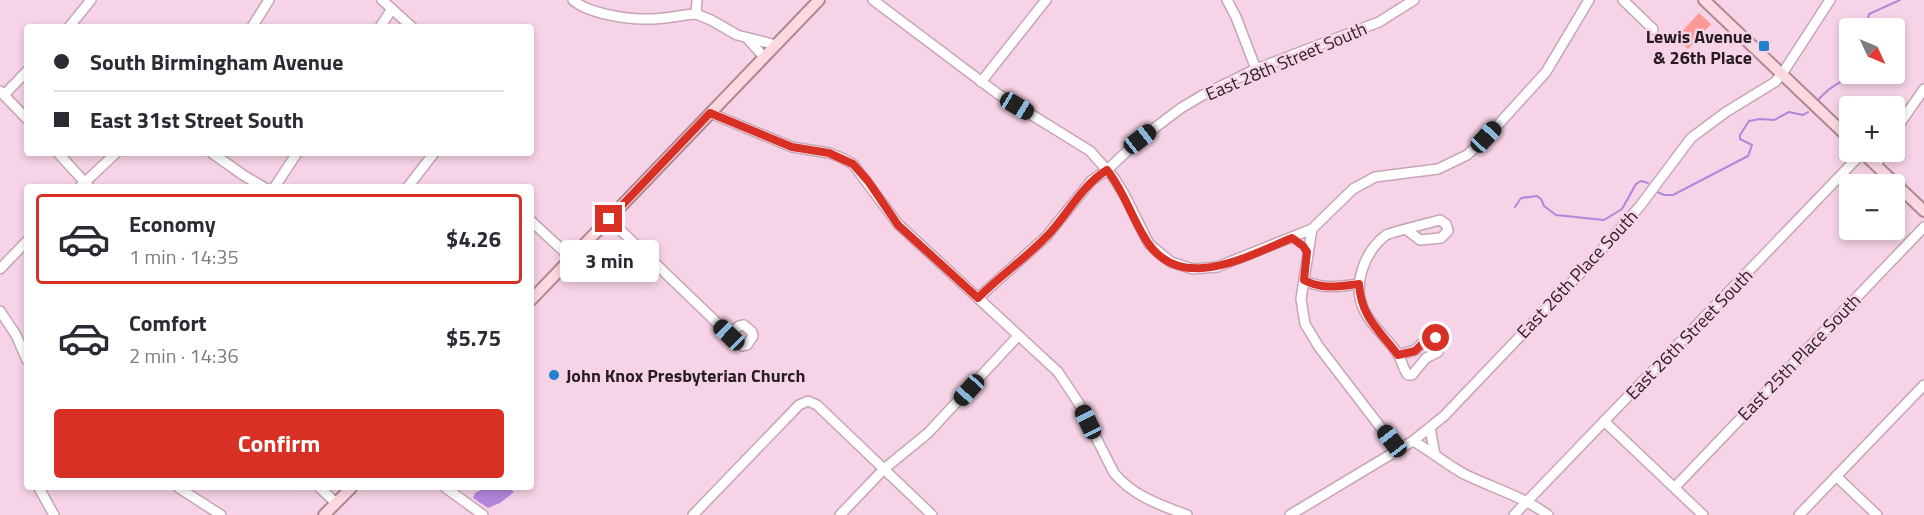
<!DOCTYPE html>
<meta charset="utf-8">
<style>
body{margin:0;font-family:"Titillium Web",sans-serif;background:#f2f2f3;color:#2b2b33;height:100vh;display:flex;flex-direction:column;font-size:22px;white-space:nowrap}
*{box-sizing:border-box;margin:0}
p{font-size:20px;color:#7c7c81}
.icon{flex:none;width:33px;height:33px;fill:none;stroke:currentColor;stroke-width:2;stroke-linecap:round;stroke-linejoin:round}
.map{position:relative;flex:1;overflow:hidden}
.sheet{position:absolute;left:24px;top:184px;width:510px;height:306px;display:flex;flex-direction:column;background:#fff;border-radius:6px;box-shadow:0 3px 9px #0003}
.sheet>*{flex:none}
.banner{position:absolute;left:24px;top:24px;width:510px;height:132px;border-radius:6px;box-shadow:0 3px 9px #0003;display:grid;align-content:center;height:132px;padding:0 30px;background:#fff}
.needle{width:39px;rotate:134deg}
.tools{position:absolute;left:1839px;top:18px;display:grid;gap:12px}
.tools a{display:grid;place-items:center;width:66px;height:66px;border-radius:6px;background:#fff;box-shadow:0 3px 9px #0003;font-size:30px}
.end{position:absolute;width:27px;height:27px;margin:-14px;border:8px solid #d93025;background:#fff;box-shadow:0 0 0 3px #fff}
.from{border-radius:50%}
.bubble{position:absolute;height:42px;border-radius:6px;background:#fff;box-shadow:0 3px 9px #0003;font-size:20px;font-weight:700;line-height:42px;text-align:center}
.car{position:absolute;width:18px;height:36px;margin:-18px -9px;border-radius:8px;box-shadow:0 0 4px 2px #0007;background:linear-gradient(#222 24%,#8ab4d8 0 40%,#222 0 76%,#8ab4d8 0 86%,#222 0)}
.banner b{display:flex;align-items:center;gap:21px;height:57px;font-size:22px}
.banner b+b{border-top:2px solid #e1e1e2}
.banner i{width:15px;height:15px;background:#2b2b33}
ul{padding:10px 0 0;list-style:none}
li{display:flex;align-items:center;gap:18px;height:90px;margin:0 12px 9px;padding:0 18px;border:3px solid transparent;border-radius:6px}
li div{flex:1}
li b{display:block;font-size:22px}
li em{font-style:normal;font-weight:700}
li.selected{border-color:#d93025}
li>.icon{width:54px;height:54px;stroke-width:1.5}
.cta{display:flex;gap:12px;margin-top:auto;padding:12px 30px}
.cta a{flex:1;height:69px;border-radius:6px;background:#d93025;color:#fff;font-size:24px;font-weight:700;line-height:69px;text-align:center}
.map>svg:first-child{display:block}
</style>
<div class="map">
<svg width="1924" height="515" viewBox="0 0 1924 515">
<rect width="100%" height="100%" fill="#f6d3e6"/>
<polygon fill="#fd9895" points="1699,13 1711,24 1688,49 1676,38"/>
<polygon fill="#b187dd" points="485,488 509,488 514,492 500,503 488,508 473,498 475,493"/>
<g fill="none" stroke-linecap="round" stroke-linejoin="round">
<g stroke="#b187dd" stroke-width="2">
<polyline points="1866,28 1869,14 1900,0"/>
<path d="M1819 99C1832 84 1849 76 1869 74"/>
<polyline points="1655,191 1664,195 1673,195 1748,156 1752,145 1740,139 1740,135 1749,121 1760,119 1774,120 1789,112 1803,115 1808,112"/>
<polyline points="1515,207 1521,198 1537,196 1541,199 1544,206 1556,215 1604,220 1622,209 1636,184 1641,181 1648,183"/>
</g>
<g stroke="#c7a5b7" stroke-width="12">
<g id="minor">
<polyline points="382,0 412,27"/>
<path d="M573 0C587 13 625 19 644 19 661 20 679 15 696 14L697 0"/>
<polyline points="873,0 998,94 1090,151 1114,178 1124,194 1149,244 1171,262 1193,269 1217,267 1312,229 1353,189 1375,177 1438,169 1467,155 1487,137 1546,72 1589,0"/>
<polyline points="1227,0 1236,17 1256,69"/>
<polyline points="1623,0 1653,29"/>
<polyline points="696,14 711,20 737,35 776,45"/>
<polyline points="69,27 91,0"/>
<polyline points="252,27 269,0"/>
<polyline points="380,27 392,9"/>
<polyline points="747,38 764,57"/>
<polyline points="981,82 1046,0"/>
<polyline points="0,91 27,119"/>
<polyline points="4,95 27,71"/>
<path d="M710 113 792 147 829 153 842 158 853 164 898 224 1058 372 1078 402 1114 473C1133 496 1160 505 1187 515"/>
<polyline points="1894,132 1924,89"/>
<polyline points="58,153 90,188"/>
<polyline points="212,153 243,175 265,188"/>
<polyline points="1876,165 1884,152"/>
<polyline points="79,188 116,153"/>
<polyline points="274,188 297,153"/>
<polyline points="407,188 434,153"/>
<polyline points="609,219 738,343 743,346 747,345 753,336 752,332 744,325 739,326 729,335"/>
<polyline points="531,221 571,258"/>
<polyline points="1312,229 1301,299 1305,324 1319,347 1398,450"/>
<polyline points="0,269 27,241"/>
<path d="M1304 280C1322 290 1339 286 1359 284"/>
<polyline points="978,298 1046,237 1091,181 1107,170 1140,139 1181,108 1203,95 1256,69 1379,22 1414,0"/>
<polyline points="0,311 16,335 27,360"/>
<path d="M1398 355 1415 350 1429 337 1436 338 1441 345 1438 352 1426 358 1412 375H1408C1403 369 1402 361 1398 354 1388 339 1371 326 1364 310 1352 285 1364 252 1386 235 1390 233 1432 222 1440 220L1446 224 1448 231 1441 238 1420 240 1407 230"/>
<polyline points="1604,421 1703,515"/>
<polyline points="1430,428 1435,455"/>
<path d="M1413 441C1431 451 1446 464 1464 474 1493 488 1522 496 1548 515"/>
<polyline points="1836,476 1877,515"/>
<polyline points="1675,487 1924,227"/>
<polyline points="39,488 54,515"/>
<polyline points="179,488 221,515"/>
<polyline points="320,488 336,503"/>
<polyline points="446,488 483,515"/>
<polyline points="693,515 799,405 808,401 817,405 932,515"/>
<polyline points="840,515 884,469 928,433 1018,336"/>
<polyline points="1290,515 1413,441 1444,416 1590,263 1640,206 1691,138 1726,112 1775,82 1782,74 1830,0"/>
<polyline points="1514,515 1863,152"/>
<polyline points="1799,515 1924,385"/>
</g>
</g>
<g stroke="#b08691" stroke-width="14">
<g id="major">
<polyline points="1704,0 1850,139"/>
<polyline points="1862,152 1924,211"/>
<polyline points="531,300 819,0"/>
<polyline points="324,515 351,488"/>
</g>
</g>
<use href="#minor" stroke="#fff" stroke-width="9"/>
<use href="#major" stroke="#fcd9e0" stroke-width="10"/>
</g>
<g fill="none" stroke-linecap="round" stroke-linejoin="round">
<path stroke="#d93025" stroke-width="8" d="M609 219 710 113 792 147 829 153 853 164 868 181 898 225 978 298C1000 276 1026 258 1048 235 1068 214 1082 185 1107 170 1123 190 1130 213 1143 235 1176 297 1245 257 1292 238L1303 246 1307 252 1304 280C1322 290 1339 286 1359 284 1361 317 1379 330 1398 355L1415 351 1429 337 1436 338"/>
</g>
<g fill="#2081cd" stroke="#f6d3e6" stroke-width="2">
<rect x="1758" y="40" width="12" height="12" rx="3"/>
<circle cx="554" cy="375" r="6"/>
</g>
<g text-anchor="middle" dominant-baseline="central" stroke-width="5" stroke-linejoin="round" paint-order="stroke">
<g font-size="18" font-weight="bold" fill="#281c23" stroke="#f6d3e6" text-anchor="end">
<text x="1752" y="36">Lewis Avenue<tspan x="1752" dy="21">&amp; 26th Place</tspan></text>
<text x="566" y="375" text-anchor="start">John Knox Presbyterian Church</text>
</g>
<g font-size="18" fill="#281c23" stroke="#f6d3e6">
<text transform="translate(1286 61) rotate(-23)">East 28th Street South</text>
<text transform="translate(1577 274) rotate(-47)">East 26th Place South</text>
<text transform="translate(1689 334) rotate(-46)">East 26th Street South</text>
<text transform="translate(1799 357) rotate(-46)">East 25th Place South</text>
</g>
</g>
</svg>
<div class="tools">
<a><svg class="needle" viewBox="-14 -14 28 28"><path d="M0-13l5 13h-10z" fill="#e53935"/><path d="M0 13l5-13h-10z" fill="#7c7c81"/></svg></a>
<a>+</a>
<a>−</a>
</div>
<i class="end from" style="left:1436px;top:338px"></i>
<i class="end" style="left:609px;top:219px"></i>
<div class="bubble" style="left:560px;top:240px;width:99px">3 min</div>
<i class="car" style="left:1017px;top:106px;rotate:121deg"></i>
<i class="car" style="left:1486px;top:137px;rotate:43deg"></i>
<i class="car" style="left:1140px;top:139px;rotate:52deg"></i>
<i class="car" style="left:729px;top:335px;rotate:314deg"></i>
<i class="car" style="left:969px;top:390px;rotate:222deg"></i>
<i class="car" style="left:1088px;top:422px;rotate:334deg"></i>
<i class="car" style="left:1392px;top:441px;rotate:322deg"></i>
<div class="banner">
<b><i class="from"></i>South Birmingham Avenue</b>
<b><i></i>East 31st Street South</b>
</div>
<section class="sheet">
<ul>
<li class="selected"><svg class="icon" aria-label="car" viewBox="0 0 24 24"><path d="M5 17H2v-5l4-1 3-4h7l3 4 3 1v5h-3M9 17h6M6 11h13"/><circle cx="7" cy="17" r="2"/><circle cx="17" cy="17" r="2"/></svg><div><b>Economy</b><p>1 min · 14:35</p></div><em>$4.26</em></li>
<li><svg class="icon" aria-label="car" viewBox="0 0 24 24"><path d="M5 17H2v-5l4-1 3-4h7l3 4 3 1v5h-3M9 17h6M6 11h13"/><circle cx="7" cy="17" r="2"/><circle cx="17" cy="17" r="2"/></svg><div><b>Comfort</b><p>2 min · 14:36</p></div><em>$5.75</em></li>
</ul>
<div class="cta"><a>Confirm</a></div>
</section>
</div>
